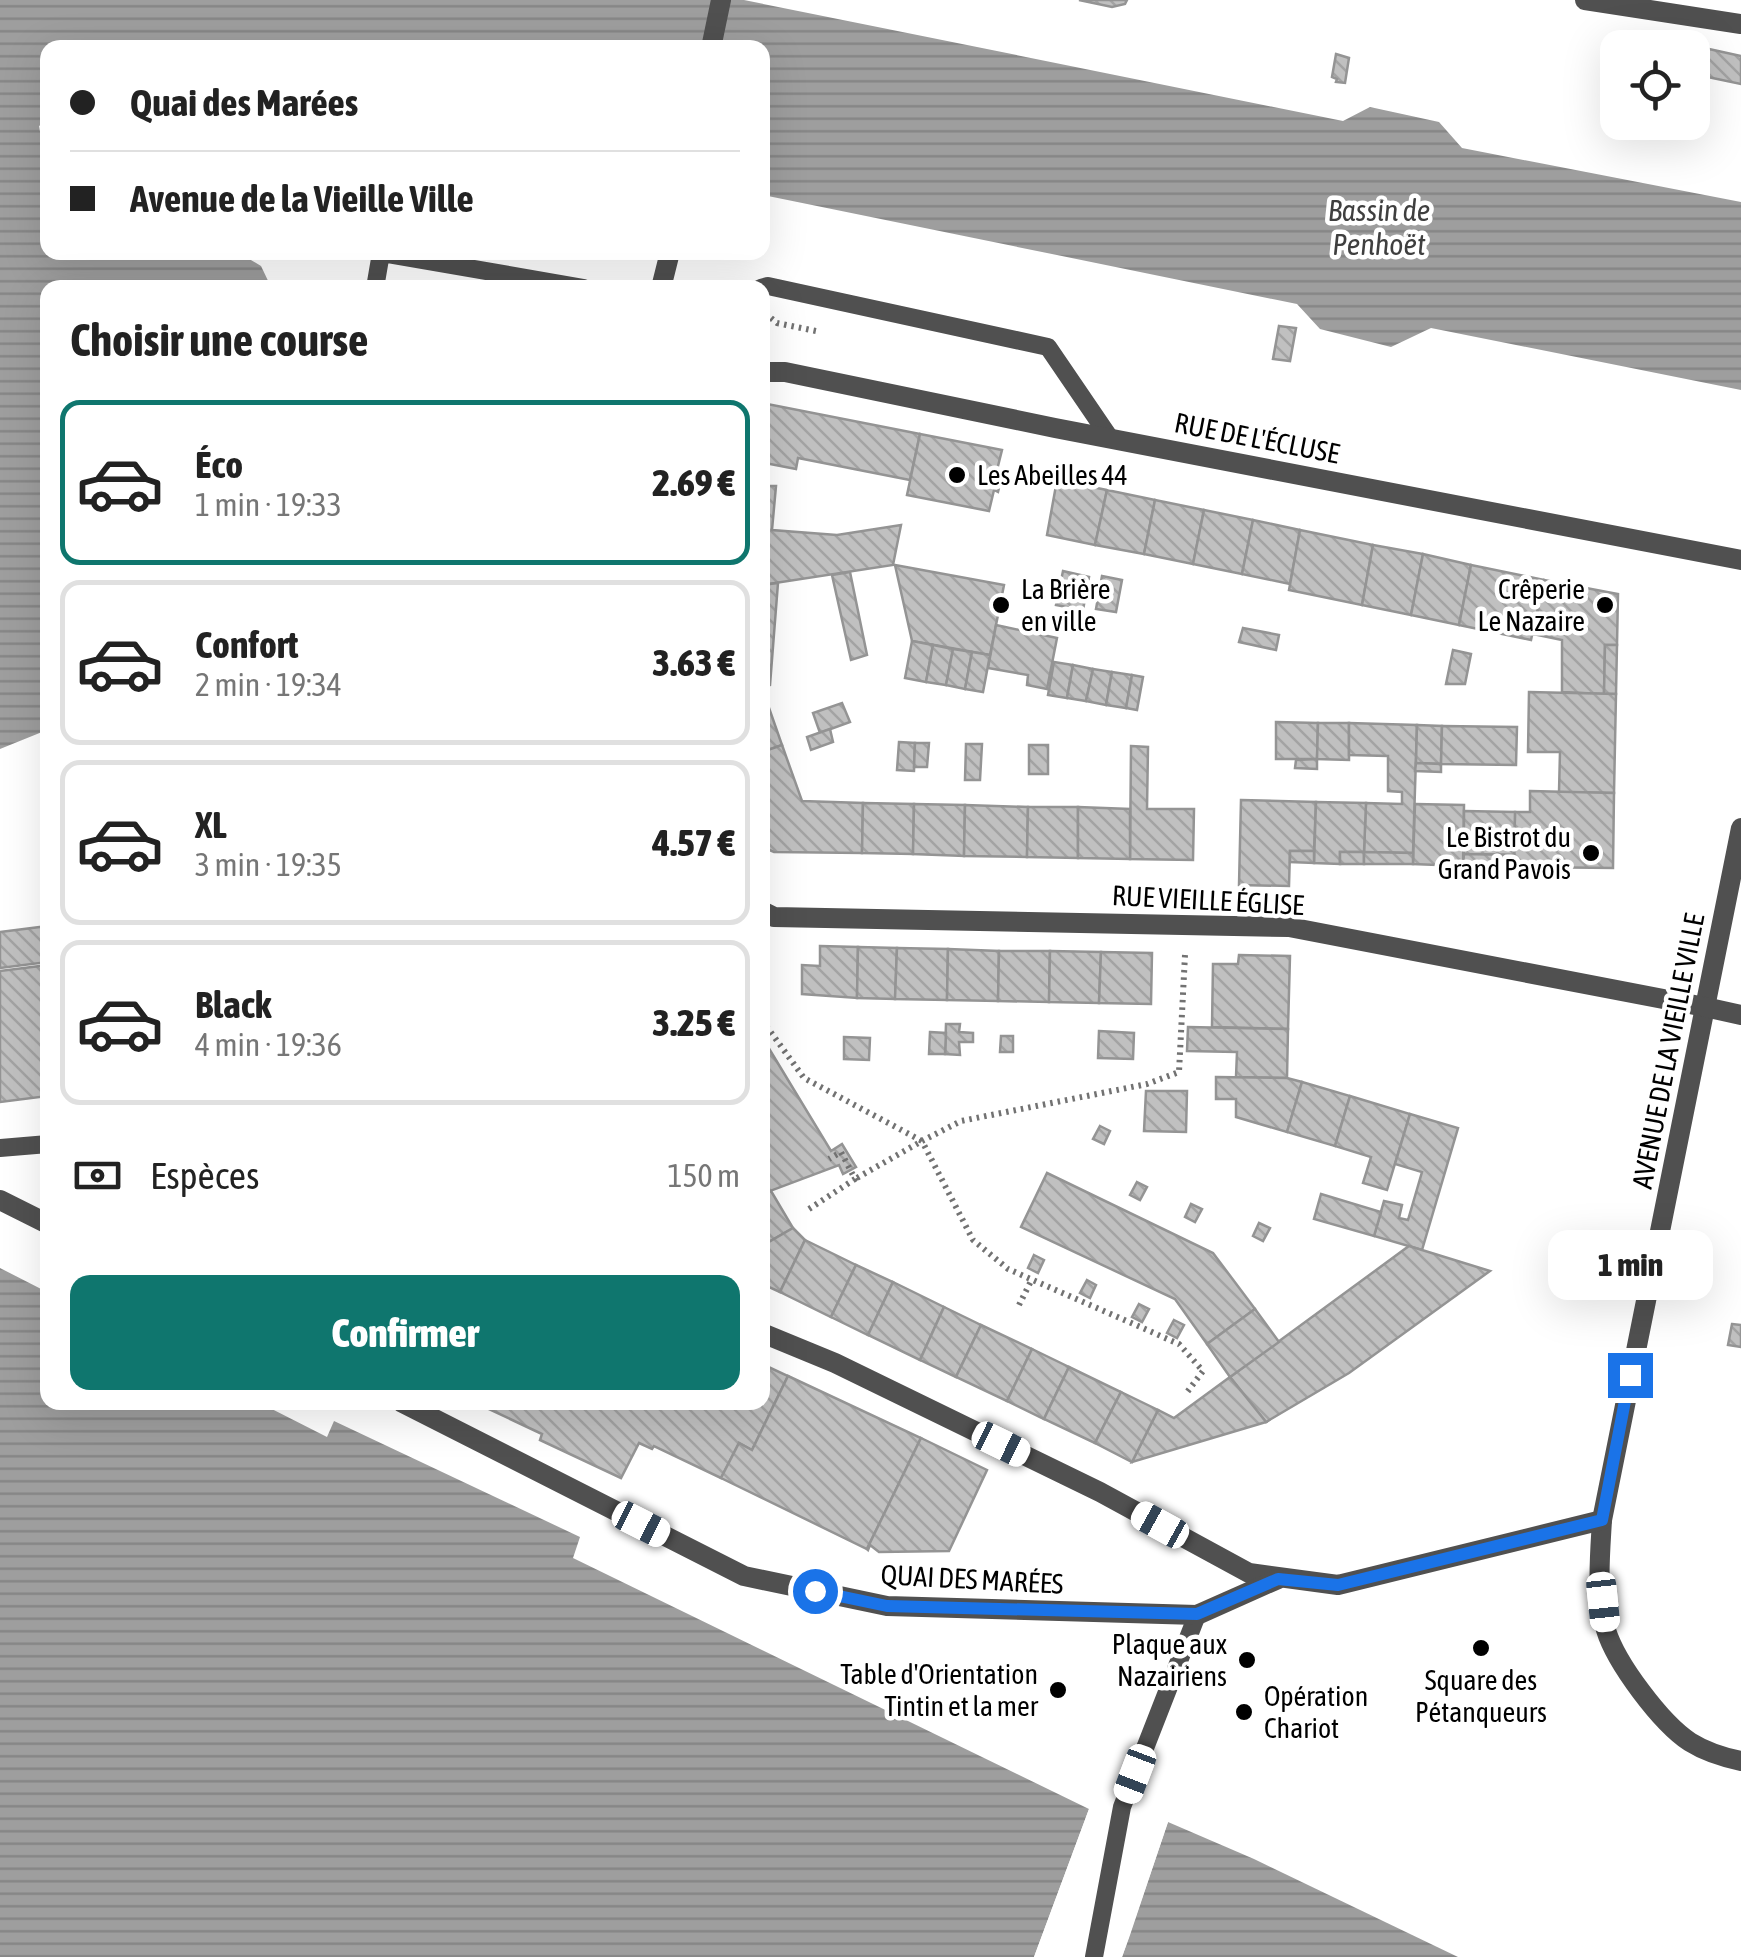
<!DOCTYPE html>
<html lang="fr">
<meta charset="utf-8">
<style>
body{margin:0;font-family:"Asap Condensed",sans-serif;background:#f6f6f6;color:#222;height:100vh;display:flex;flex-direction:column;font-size:38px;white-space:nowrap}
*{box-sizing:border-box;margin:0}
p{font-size:32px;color:#767676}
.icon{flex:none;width:55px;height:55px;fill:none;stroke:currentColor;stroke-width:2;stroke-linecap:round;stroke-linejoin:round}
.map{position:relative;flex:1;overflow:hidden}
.drawer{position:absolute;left:40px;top:280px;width:730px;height:1130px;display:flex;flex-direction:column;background:#fff;border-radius:20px;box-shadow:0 10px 40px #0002}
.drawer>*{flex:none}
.hud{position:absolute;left:40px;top:40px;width:730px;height:220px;border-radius:20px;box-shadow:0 10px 40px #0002;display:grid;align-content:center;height:220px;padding:0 30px;background:#fff}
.buttons{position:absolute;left:1600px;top:30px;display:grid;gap:20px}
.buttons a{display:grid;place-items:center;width:110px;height:110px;border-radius:20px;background:#fff;box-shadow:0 10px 40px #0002;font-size:50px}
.end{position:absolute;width:45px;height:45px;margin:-22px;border:12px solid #1a73e8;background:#fff;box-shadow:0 0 0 5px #fff}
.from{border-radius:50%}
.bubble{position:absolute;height:70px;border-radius:20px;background:#fff;box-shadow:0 10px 40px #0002;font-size:32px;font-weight:800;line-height:70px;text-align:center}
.car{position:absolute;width:30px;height:60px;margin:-30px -15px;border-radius:12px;box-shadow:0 0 8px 2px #0007;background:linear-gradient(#fff 24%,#345 0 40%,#fff 0 76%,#345 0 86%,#fff 0)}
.hud b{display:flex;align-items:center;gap:35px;height:95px;font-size:38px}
.hud b+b{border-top:2px solid #e0e0e0}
.hud i{width:25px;height:25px;background:#222}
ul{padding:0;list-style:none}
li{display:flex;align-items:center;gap:30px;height:165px;margin:0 20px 15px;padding:0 10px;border:5px solid #e0e0e0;border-radius:20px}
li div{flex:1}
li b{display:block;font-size:38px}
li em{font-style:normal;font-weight:800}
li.active{border-color:#0f766e}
li>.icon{width:90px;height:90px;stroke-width:1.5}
h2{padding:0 30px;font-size:45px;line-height:120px}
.pay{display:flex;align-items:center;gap:25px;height:110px;padding:0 30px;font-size:38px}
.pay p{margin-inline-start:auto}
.cta{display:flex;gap:20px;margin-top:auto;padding:20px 30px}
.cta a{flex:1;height:115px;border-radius:20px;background:#0f766e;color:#fff;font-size:40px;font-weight:800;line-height:115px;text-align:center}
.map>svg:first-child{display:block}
</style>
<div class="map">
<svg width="1741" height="1957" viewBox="0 0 1741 1957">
<defs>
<pattern id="water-rules" width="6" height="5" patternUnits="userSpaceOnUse" patternTransform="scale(2.5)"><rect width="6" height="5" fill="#9e9e9e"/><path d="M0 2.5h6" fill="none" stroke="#868686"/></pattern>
<pattern id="building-back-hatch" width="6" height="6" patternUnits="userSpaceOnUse" patternTransform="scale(2.5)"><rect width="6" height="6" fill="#c0c0c0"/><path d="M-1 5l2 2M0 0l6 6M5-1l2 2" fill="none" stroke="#a3a3a3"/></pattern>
</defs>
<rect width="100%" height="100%" fill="#fff"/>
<g fill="url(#water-rules)">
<polygon points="0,0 744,0 1343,121 1370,107 1439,122 1462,148 1741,202 1741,390 1431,328 1391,347 1320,329 1297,304 763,195 762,48 48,48 47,121 39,126 47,169 48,252 239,253 261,266 271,287 48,288 47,730 0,749"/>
<polygon points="0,1268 47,1292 48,1402 260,1403 327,1437 334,1421 580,1537 573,1558 1089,1809 1034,1957 0,1957"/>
<polygon points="1168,1822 1254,1859 1458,1957 1122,1957"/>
</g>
<g fill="#fff">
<polygon points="1089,1809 1094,1810 1040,1957 1034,1957"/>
<polygon points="1163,1821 1168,1822 1129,1938 1122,1957 1117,1957"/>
</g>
<g fill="url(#building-back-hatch)" stroke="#949494" stroke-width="2.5">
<polygon points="1079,0 1127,0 1125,4 1112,7"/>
<polygon points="1709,49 1741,56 1741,84 1703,76"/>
<polygon points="1336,54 1349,58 1345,83 1336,82 1337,79 1332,77"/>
<polygon points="1279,326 1296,328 1290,361 1273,359"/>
<polygon points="762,403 920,434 910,480 798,458 796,469 765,463 764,486 776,486 772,530 837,535 901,525 893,565 762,585"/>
<polygon points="920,434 1002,450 997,470 1003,471 998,492 994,490 989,511 907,495"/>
<polygon points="1057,480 1107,490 1095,545 1047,535"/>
<polygon points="1107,490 1155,500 1144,554 1095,545"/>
<polygon points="1155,500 1204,510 1193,564 1144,554"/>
<polygon points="1204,510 1253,520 1242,574 1193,564"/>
<polygon points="1253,520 1300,530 1290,584 1242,574"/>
<polygon points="1300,530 1373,545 1362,605 1289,590"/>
<polygon points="1373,545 1423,554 1411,615 1362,605"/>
<polygon points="1423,554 1471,565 1459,625 1411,615"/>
<polygon points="895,565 1004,585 990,655 912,641"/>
<polygon points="1471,565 1544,580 1531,640 1459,625"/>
<polygon points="1063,571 1089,577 1083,610 1056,605"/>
<polygon points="850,572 867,655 851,660 832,575"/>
<polygon points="1102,576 1122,580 1116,612 1096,609"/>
<polygon points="1544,580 1618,594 1617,645 1605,645 1604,694 1562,692 1562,640 1533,634"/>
<polygon points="778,583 770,685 762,687 762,585"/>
<polygon points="996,625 1057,638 1047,689 1027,685 1028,675 988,668"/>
<polygon points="1243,628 1279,635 1276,650 1239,642"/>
<polygon points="912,641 933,645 926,682 905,678"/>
<polygon points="933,645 953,649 946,685 926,682"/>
<polygon points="1605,645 1617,645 1616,694 1604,694"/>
<polygon points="953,649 972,652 965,689 946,685"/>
<polygon points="1453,650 1471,654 1465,684 1446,684"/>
<polygon points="972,652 990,655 983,692 965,689"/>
<polygon points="1054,662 1073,665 1067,698 1048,695"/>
<polygon points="1073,665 1093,669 1086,701 1067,698"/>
<polygon points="1093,669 1112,672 1106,705 1086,701"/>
<polygon points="1112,672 1132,675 1126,708 1106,705"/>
<polygon points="1132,675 1143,677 1137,710 1126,708"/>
<polygon points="762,688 782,745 762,752"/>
<polygon points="1529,692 1616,694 1614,793 1559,792 1560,752 1528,752"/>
<polygon points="842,703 850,722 820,733 813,713"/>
<polygon points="1276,722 1318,723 1317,759 1276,759"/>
<polygon points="1318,723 1349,723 1349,760 1317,759"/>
<polygon points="1349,723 1417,725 1413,853 1364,852 1366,803 1402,804 1402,792 1388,791 1388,756 1349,755"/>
<polygon points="1417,725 1442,726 1441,764 1416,763"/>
<polygon points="1442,726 1517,727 1516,765 1441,764"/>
<polygon points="830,729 833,742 811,750 807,737"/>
<polygon points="899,742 915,743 914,771 897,770"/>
<polygon points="915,743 929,743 927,767 914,767"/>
<polygon points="966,744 982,744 980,780 965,780"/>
<polygon points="782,745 802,801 863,803 862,853 774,852 765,848 762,839 762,752"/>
<rect x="1029" y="745" width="19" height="29"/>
<polygon points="1131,746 1148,747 1147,809 1194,809 1193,860 1130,859"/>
<polygon points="1317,759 1317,769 1295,768 1296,760"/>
<polygon points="1416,763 1441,764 1441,772 1415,771"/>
<polygon points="1530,791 1614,793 1613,868 1514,867 1515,812 1530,812"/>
<polygon points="1241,800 1316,802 1314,851 1290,851 1289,886 1239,885"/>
<polygon points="1316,802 1366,803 1364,852 1340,852 1340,864 1314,863"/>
<polygon points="863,803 914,804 913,854 862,853"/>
<polygon points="914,804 965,805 964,856 913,854"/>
<polygon points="1415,804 1464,805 1463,866 1413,864"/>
<polygon points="965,805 1028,807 1027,857 964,856"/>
<polygon points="1028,807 1078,807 1078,858 1027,857"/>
<polygon points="1078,807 1130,809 1130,859 1078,858"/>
<polygon points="1464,811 1515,812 1514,855 1464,854"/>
<polygon points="1290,851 1314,851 1314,863 1290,862"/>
<rect x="1340" y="852" width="24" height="12"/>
<polygon points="1364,852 1413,853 1413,864 1364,864"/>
<polygon points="1464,854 1514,855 1514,867 1463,866"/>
<polygon points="48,926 48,962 0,968 0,932"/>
<polygon points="820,946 858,947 857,998 802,994 802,965 820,966"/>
<polygon points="858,947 897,948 895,999 857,998"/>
<polygon points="897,948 948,949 947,1000 895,999"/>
<polygon points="948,949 999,951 998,1001 947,1000"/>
<polygon points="999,951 1050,951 1049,1002 998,1001"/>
<polygon points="1050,951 1101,952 1099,1003 1049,1002"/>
<polygon points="1101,952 1152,953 1151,1004 1099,1003"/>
<polygon points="1239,955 1290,956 1288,1029 1212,1027 1213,964 1238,964"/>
<polygon points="48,965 48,1096 0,1102 0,971"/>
<polygon points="946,1024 960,1024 959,1032 973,1033 973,1042 959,1042 960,1055 945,1054"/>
<polygon points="1188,1027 1288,1029 1287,1078 1236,1077 1237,1052 1187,1051"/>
<polygon points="1099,1031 1134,1033 1133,1059 1098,1058"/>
<polygon points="930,1032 946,1033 945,1054 929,1054"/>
<polygon points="1001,1036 1013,1036 1013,1052 1000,1052"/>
<polygon points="762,1037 831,1151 842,1144 856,1167 843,1174 839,1165 762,1194"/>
<polygon points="844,1037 870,1038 869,1060 844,1059"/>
<polygon points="1216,1077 1287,1078 1302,1082 1287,1132 1236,1117 1236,1099 1216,1099"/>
<polygon points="1302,1082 1350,1096 1335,1146 1287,1132"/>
<polygon points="1146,1091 1187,1091 1186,1132 1144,1131"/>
<polygon points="1350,1096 1410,1114 1387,1190 1363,1183 1371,1157 1335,1146"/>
<polygon points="1410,1114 1458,1128 1422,1250 1374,1236 1384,1201 1402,1205 1399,1218 1408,1220 1422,1172 1395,1164"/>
<polygon points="1100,1126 1110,1131 1104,1144 1093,1139"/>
<polygon points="1047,1173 1213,1253 1255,1309 1207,1344 1175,1299 1021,1227"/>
<polygon points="1137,1182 1147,1187 1140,1200 1130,1195"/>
<polygon points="771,1191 793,1228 762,1246 762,1194"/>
<polygon points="1321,1194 1381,1212 1374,1236 1314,1219"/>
<polygon points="1191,1204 1202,1209 1195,1222 1185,1217"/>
<polygon points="1259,1223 1270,1228 1263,1241 1253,1236"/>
<polygon points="793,1228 805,1240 780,1292 762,1284 762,1246"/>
<polygon points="805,1240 856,1265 831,1317 780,1292"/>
<polygon points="1409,1246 1490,1271 1349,1373 1266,1422 1230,1377"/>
<polygon points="1034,1255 1044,1260 1038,1273 1028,1268"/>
<polygon points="856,1265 893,1282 868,1335 831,1317"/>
<polygon points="1087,1280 1096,1285 1090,1298 1080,1293"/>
<polygon points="893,1282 944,1307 920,1360 868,1335"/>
<polygon points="1139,1304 1149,1309 1142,1322 1132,1317"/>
<polygon points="944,1307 981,1325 956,1377 920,1360"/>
<polygon points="1255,1309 1279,1342 1230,1377 1207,1344"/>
<polygon points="1174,1320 1184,1325 1177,1338 1167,1333"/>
<polygon points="1732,1324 1741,1325 1741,1347 1728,1345"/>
<polygon points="981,1325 1032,1349 1007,1401 956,1377"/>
<polygon points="1032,1349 1069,1367 1044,1419 1007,1401"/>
<polygon points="762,1364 788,1376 752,1450 739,1443 721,1478 654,1446 652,1449 639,1443 621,1478 540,1440 542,1434 474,1402 762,1402"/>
<polygon points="1069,1367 1121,1392 1095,1443 1044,1419"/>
<polygon points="788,1376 921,1438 867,1549 721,1478 739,1443 752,1450"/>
<polygon points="1230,1377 1266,1422 1132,1462 1158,1410 1174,1418"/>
<polygon points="1121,1392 1158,1410 1132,1462 1095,1443"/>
<polygon points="921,1438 987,1470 949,1551 879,1552 870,1545 868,1550 867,1549"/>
</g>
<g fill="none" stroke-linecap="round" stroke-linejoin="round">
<g stroke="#727272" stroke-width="6" stroke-dasharray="2.5 5" stroke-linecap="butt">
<polyline points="771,318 777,323 816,331"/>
<polyline points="1185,955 1179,1072 1147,1084 961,1121 922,1141 973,1240 1008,1269 1179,1344 1203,1371 1185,1395"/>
<polyline points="762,1020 804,1078 922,1141 855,1179"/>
<polyline points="809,1209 855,1179 841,1152 829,1159"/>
<polyline points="1019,1305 1032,1279"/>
</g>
<g stroke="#505050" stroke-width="18">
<polyline points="375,288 381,253 584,288"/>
<polyline points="761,288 768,286 1048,347 1110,438"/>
<polyline points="0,1148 48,1144"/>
<polyline points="1094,1957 1122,1807 1197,1615"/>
</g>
<g stroke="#505050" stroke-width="20">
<polyline points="1585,0 1741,24"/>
<polyline points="711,48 721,0"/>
<polyline points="661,288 670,252"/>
<polyline points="762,372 785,372 1055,428 1741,560"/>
<path d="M1741 828 1602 1520C1600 1555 1596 1596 1606 1630 1616 1663 1661 1723 1690 1742 1706 1752 1722 1757 1741 1761"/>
<polyline points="762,911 774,917 1289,927 1705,1007"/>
<polyline points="0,1200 48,1224"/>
<polyline points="762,1333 835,1363 1100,1492 1249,1573 1338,1585 1602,1520"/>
<polyline points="401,1402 744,1576 887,1606 1197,1615 1278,1579"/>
</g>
<polyline stroke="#505050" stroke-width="20" points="1705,1007 1741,1015"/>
</g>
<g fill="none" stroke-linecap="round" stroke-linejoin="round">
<polyline stroke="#1a73e8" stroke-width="12" points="815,1591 887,1606 1197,1614 1278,1579 1338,1585 1602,1520 1630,1375"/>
</g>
<g fill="#000" stroke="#fff" stroke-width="4">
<circle cx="957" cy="475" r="10"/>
<circle cx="1001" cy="605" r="10"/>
<circle cx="1605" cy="605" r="10"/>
<circle cx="1591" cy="853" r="10"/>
<circle cx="1481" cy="1648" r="10"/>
<circle cx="1247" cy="1660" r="10"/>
<circle cx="1058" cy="1690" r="10"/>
<circle cx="1244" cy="1712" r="10"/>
</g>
<g text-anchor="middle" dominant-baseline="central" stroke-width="9" stroke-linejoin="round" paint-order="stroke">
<g font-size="28" fill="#000" stroke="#fff">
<text transform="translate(1257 438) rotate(11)">RUE DE L'ÉCLUSE</text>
<text transform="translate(1208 900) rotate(3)">RUE VIEILLE ÉGLISE</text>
<text transform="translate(1668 1051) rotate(-79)">AVENUE DE LA VIEILLE VILLE</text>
<text transform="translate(972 1579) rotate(3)">QUAI DES MARÉES</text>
</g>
<g font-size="28" fill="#000" stroke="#fff" text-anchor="end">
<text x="977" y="475" text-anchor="start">Les Abeilles 44</text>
<text x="1021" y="589" text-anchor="start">La Brière<tspan x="1021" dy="32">en ville</tspan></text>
<text x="1585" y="589">Crêperie<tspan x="1585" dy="32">Le Nazaire</tspan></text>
<text x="1571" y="837">Le Bistrot du<tspan x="1571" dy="32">Grand Pavois</tspan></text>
<text x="1227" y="1644">Plaque aux<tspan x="1227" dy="32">Nazairiens</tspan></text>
<text x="1038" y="1674">Table d'Orientation<tspan x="1038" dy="32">Tintin et la mer</tspan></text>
<text x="1481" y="1680" text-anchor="middle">Square des<tspan x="1481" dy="32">Pétanqueurs</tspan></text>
<text x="1264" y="1696" text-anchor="start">Opération<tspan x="1264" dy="32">Chariot</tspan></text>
</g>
<g font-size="30" font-style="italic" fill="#3f3f3f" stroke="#fff">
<text x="1379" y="210">Bassin de<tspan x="1379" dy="34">Penhoët</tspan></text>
</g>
</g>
</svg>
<div class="buttons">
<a><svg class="icon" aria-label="locate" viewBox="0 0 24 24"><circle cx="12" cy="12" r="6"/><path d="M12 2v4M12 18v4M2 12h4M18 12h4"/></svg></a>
</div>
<i class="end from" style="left:815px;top:1591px"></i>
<i class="end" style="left:1630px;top:1375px"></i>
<div class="bubble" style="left:1548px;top:1230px;width:165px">1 min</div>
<i class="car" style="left:1001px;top:1444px;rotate:116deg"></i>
<i class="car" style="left:641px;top:1524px;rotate:117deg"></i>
<i class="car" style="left:1160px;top:1525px;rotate:299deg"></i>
<i class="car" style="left:1603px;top:1602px;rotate:174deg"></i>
<i class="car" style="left:1135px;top:1774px;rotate:201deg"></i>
<div class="hud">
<b><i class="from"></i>Quai des Marées</b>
<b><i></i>Avenue de la Vieille Ville</b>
</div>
<section class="drawer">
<h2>Choisir une course</h2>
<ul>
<li class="active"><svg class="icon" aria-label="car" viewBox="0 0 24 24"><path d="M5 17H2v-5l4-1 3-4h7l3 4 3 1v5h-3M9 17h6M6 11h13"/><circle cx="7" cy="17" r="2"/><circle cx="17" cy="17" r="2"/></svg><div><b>Éco</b><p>1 min · 19:33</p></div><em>2.69 €</em></li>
<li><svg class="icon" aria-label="car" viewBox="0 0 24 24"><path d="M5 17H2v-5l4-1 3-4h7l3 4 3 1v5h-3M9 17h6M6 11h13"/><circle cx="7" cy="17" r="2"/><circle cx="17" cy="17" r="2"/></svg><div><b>Confort</b><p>2 min · 19:34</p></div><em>3.63 €</em></li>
<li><svg class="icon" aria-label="car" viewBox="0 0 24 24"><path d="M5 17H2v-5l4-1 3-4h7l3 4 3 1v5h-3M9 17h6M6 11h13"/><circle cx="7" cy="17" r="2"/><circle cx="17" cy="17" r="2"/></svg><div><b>XL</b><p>3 min · 19:35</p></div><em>4.57 €</em></li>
<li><svg class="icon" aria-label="car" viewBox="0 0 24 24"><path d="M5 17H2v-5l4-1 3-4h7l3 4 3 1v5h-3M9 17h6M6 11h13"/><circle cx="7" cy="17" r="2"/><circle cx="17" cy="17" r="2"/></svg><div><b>Black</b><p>4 min · 19:36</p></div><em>3.25 €</em></li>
</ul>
<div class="pay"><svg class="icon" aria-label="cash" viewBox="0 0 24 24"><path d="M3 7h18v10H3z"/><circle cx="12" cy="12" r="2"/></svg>Espèces<p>150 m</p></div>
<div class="cta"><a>Confirmer</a></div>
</section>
</div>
